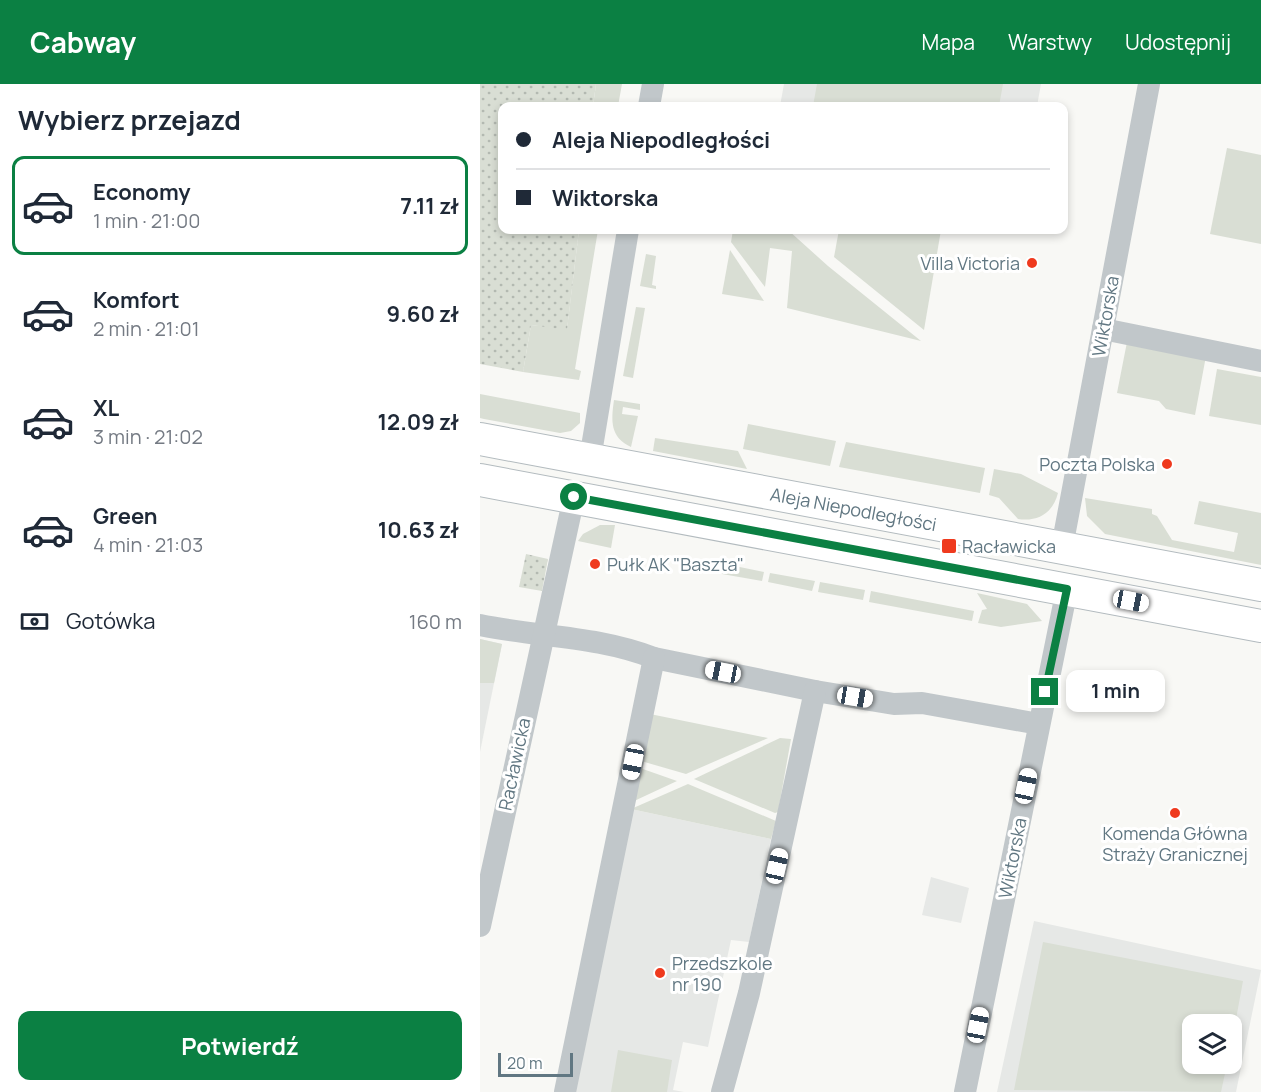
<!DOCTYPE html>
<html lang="pl">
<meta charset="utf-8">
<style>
body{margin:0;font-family:Manrope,sans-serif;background:#f6f6f7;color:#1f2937;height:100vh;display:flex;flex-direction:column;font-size:22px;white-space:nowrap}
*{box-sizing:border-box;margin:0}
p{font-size:20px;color:#747a83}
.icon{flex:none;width:33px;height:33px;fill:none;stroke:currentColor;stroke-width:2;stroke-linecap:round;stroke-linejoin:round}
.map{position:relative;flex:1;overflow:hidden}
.panel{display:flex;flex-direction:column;background:#fff;width:480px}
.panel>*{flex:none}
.guide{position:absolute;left:18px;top:18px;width:570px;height:132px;border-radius:12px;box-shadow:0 3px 9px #0003;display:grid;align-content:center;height:132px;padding:0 18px;background:#fff}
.buttons{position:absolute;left:702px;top:930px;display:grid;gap:12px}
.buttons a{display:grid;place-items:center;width:60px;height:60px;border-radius:12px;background:#fff;box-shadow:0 3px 9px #0003;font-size:30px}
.scale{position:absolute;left:18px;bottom:15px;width:75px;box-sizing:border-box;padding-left:6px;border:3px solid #617782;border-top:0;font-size:16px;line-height:21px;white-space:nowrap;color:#617782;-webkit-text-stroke:4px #fff;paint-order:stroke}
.end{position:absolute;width:27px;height:27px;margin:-14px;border:8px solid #0b8043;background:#fff;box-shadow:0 0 0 3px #fff}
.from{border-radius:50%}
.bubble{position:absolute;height:42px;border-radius:12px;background:#fff;box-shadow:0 3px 9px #0003;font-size:20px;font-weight:700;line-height:42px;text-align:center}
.car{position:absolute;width:18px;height:36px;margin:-18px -9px;border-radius:8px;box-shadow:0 0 4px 2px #0007;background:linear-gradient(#fff 24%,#345 0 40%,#fff 0 76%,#345 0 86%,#fff 0)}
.guide b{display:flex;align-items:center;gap:21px;height:57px;font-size:22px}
.guide b+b{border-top:2px solid #e0e1e3}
.guide i{width:15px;height:15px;background:#1f2937}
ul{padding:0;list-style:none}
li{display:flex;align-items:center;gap:18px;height:99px;margin:0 12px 9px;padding:0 6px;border:3px solid transparent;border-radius:12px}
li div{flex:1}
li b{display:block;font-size:22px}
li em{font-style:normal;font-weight:700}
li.selected{border-color:#0b8043}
li>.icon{width:54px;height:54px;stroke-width:1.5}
h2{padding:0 18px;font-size:27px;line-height:72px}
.pay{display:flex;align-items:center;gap:15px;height:66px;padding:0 18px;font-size:22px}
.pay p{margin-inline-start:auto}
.cta{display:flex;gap:12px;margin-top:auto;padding:12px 18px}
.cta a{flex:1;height:69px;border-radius:12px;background:#0b8043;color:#fff;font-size:24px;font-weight:700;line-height:69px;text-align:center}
header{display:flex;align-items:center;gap:36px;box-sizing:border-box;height:84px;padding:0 30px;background:#0b8043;color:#fff}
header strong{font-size:28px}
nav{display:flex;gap:33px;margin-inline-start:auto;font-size:21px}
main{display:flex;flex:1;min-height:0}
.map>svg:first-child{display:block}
</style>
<header>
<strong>Cabway</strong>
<nav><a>Mapa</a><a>Warstwy</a><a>Udostępnij</a></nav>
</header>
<main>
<section class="panel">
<h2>Wybierz przejazd</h2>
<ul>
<li class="selected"><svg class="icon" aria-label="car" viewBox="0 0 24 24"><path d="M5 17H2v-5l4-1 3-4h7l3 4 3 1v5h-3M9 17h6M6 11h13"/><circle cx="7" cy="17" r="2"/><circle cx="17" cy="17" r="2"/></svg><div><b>Economy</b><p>1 min · 21:00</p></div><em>7.11 zł</em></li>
<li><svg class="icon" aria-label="car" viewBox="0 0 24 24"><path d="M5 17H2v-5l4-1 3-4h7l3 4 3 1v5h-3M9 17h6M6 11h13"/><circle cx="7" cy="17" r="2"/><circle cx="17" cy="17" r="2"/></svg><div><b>Komfort</b><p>2 min · 21:01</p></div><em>9.60 zł</em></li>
<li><svg class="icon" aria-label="car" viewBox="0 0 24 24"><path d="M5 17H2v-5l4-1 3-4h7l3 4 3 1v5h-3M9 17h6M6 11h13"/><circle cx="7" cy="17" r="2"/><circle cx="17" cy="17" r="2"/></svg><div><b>XL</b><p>3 min · 21:02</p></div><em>12.09 zł</em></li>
<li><svg class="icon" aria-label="car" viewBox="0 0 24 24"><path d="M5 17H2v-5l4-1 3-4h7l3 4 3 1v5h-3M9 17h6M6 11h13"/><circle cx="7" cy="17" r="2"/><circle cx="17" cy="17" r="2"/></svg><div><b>Green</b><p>4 min · 21:03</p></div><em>10.63 zł</em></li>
</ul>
<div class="pay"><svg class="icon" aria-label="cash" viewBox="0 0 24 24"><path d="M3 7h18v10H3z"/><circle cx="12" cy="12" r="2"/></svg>Gotówka<p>160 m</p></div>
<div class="cta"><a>Potwierdź</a></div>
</section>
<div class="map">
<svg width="781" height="1008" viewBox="0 0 781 1008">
<defs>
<pattern id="garden-dots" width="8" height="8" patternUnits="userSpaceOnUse" patternTransform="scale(1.5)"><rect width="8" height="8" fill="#d9ded4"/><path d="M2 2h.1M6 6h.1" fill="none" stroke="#b3b9b1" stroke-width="1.8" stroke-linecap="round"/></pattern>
</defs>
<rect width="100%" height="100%" fill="#f8f8f5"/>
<g fill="#e6e8e6" fill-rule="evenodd">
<polygon points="304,0 561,0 557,22 300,22"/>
<polygon points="0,555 22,560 0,668"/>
<polygon points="151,725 291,755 269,858 251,856 228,963 203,958 193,1006 204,1008 92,1008"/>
<polygon points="451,793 489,804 481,839 442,831"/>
<path d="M554 837 781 886 756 1008H517ZM712 940H752V980H712Z"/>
</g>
<g fill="#d9ded4">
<polygon points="116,0 142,0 138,22 113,22"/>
<polygon points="337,0 523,0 519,22 333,22"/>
<polygon points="747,64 781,71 781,160 730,150"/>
<polygon points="99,146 118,146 95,285 101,287 99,296 43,288 51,241 87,245"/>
<polygon points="253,146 308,146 348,182 441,257 307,224 312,167 290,164 285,203 251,158"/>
<polygon points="359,146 461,146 444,246 354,173"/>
<polygon points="250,166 284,217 242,210"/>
<polygon points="166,170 176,172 172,201 176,202 176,205 160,202"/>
<polygon points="156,223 165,224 153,294 143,292"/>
<polygon points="647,258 726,272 715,331 686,325 679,317 637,309"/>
<polygon points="737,285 781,293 781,341 729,332"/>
<polygon points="0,310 100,329 100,339 91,347 80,349 4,335 0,334"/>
<path d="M134 316 160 320V326L143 323 142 330 158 332 151 363C130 353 131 337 134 316Z"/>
<polygon points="268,340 356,357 350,382 263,365"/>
<polygon points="175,354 258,367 267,385 173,367"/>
<polygon points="366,358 505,384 500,409 359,383"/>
<path d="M514 385 541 390 578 409C573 429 558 438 538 435L519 414 509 411Z"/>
<polygon points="605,414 672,425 672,430 677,432 692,456 754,468 758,449 714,440 719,417 781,429 781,481 625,450 607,432"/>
<polygon points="120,441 135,441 131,464 98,457 103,450"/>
<polygon points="245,480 284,488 282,497 242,490"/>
<polygon points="290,489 335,497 332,507 288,498"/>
<polygon points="340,498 385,506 383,516 338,508"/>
<polygon points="391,507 494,527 492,537 389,518"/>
<polygon points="497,509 547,520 562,537 521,543 498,539 502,526 507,525"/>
<polygon points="0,555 22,560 14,599 0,599"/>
<polygon points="170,630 288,654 206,690 161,677"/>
<polygon points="300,654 311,655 298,728 295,729 214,695"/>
<polygon points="160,684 197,697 152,718"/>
<polygon points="208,700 296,737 291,755 151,725"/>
<polygon points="563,858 763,897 752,957 752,940 712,940 712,980 747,980 741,1008 534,1006"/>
<polygon points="138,966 192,976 187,1008 131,1008"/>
</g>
<g fill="url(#garden-dots)">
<polygon points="0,0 116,0 113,22 22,22 22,146 99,146 87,246 51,241 43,288 0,280"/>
<polygon points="46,470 68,475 62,507 39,503"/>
</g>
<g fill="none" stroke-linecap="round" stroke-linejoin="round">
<g stroke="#b3bbbf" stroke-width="34">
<g id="secondary">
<path id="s1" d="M0 355 781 501"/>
<polyline points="0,396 781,542"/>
</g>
</g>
<g stroke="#c1c7ca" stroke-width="22">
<polyline points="169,22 173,0"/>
<polyline points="623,245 781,277"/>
<polyline points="110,375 148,146"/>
<polyline points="582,463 669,0"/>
<path d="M0 541C58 553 118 552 174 574L335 607 414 620 442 619 559 640"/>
<polyline points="0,842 94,413"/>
<polyline points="85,1008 174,574"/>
<polyline points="242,1008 269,909 335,607"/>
<polyline points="485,1008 587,505"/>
</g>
<use href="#secondary" stroke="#fff" stroke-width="32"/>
</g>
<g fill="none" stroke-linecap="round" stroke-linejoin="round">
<polyline stroke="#0b8043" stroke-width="8" points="94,413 587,505 565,608"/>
</g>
<g fill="#ef3a1e" stroke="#fff" stroke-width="2">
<circle cx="552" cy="179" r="6"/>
<circle cx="687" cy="380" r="6"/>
<rect x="461" y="454" width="16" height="16" rx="3"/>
<circle cx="115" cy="480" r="6"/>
<circle cx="695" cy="729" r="6"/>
<circle cx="180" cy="889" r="6"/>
</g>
<g text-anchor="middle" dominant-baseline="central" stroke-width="6" stroke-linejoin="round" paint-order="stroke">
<g font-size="18" fill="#617782" stroke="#fff" text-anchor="start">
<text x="540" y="179" text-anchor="end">Villa Victoria</text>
<text x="675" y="380" text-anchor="end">Poczta Polska</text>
<text x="482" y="462">Racławicka</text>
<text x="127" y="480">Pułk AK "Baszta"</text>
<text x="695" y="749" text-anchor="middle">Komenda Główna<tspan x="695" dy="21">Straży Granicznej</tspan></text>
<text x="192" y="879">Przedszkole<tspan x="192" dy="21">nr 190</tspan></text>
</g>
<g font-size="18" fill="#617782" stroke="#fff">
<text transform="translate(625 232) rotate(-80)">Wiktorska</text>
<text stroke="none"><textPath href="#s1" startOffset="380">Aleja Niepodległości</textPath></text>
<text transform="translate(34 680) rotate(-78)">Racławicka</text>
<text transform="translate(532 774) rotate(-79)">Wiktorska</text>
</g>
</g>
</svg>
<div class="buttons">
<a><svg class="icon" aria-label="layers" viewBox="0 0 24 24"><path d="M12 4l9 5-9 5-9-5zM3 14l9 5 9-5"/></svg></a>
</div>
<div class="scale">20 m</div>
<i class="end from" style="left:94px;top:413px"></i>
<i class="end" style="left:565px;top:608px"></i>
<div class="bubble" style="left:586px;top:586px;width:99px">1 min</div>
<i class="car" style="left:651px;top:517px;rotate:101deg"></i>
<i class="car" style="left:243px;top:588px;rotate:281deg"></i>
<i class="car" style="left:375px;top:613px;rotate:99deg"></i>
<i class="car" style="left:153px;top:678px;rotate:191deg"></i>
<i class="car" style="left:546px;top:702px;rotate:12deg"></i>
<i class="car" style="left:297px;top:782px;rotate:13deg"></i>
<i class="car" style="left:498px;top:941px;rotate:11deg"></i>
<div class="guide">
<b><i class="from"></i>Aleja Niepodległości</b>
<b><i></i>Wiktorska</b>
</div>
</div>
</main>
